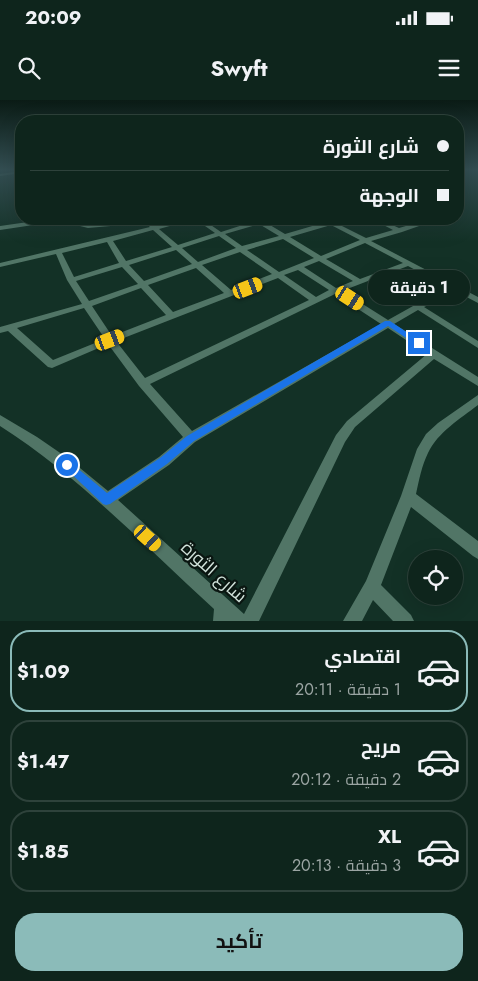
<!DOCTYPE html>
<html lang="ar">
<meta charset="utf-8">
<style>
body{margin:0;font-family:Jost,Cairo,sans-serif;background:#1c3129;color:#f1f3f6;direction:rtl;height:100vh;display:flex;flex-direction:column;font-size:19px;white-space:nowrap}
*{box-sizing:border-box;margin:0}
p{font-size:16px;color:#9ba5a3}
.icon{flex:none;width:28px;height:28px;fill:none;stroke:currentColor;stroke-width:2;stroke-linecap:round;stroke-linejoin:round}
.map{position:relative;height:521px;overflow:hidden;direction:ltr}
.drawer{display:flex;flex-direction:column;background:#0e251c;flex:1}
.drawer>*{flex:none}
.guide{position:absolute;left:15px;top:15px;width:449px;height:110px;border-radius:20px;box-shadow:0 5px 20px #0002,0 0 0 1px #2e423b;direction:rtl;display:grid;align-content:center;height:110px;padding:0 15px;background:#0e251c}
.tools{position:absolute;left:408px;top:450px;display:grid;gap:10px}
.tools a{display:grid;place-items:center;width:55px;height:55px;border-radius:50%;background:#0e251c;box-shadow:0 5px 20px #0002,0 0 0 1px #2e423b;font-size:25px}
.end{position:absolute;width:22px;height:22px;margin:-11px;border:6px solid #1a73e8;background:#fff;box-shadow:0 0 0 2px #fff}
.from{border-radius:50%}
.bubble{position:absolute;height:35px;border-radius:18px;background:#0e251c;box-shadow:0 5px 20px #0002,0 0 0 1px #2e423b;font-size:16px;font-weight:700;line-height:35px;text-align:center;direction:rtl}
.car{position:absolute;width:15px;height:30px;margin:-15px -8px;border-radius:6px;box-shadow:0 0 4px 1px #0007;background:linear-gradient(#f5c518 24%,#345 0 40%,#f5c518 0 76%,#345 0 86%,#f5c518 0)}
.guide b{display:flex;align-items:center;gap:18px;height:48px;font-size:19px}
.guide b+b{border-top:1px solid #2e423b}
.guide i{width:12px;height:12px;background:#f1f3f6}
ul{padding:9px 0 0;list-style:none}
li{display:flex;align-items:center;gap:15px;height:82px;margin:0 10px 8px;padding:0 5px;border:2px solid #2e423b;border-radius:20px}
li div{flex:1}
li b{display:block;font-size:19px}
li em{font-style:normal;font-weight:700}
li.current{border-color:#8bbbb9}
li>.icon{width:45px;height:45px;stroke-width:1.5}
.button{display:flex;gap:10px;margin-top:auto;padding:10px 15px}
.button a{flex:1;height:58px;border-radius:20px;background:#8bbbb9;color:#111;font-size:20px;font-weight:700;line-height:58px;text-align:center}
.status{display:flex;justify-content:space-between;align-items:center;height:35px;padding:0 25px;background:#0e251c;direction:ltr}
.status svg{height:14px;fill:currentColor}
header{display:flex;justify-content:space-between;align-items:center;height:65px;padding:0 15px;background:#0e251c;font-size:22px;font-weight:700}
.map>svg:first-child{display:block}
</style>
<div class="status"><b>20:09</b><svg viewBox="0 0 49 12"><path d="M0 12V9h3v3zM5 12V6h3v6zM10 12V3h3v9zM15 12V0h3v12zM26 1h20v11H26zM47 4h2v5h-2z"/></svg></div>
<header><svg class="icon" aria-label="menu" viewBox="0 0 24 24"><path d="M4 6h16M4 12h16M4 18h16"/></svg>Swyft<svg class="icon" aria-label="search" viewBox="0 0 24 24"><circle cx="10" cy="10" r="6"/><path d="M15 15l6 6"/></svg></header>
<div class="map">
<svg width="478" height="521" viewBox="0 0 478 521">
<rect width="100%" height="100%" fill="#133126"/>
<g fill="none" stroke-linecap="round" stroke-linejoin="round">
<g fill="#517566" fill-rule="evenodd">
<polygon points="21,71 21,73 0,76 0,74"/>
<polygon points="49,119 66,119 88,124 122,121 125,123 122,125 88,128 60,121 0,130 0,126"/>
<path d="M141 119H147L156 126 183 119H192L191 120 159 129 178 145 215 133 195 119H202L221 132 255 121V119H271L265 122 285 134 326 122 323 120 328 119 366 138 393 130 372 119H379L399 128 430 119H439L402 132 371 141 478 197V203L457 192 424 207 478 241V248L418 210 394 224 478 277V286L434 259 355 327 345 342 259 521H213L214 509C144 445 80 377 0 326V315L37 337 69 359 108 391 159 357 183 337 139 286 108 244 52 268 48 267 8 231 0 233V227L82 204 67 180 56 154 0 167V163L150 127ZM259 124 279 136 242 146 225 134ZM331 125 360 140 321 156 290 137ZM153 130 172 147 126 161 113 141ZM219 136 236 148 198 162 182 148ZM283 139 314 158 279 172 247 150ZM107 142 119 163 74 177 62 153ZM365 143 403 163 360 179 326 159ZM176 150 192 164 144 181 129 165ZM240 152 272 174 231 190 202 165ZM319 161 353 181 336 188 304 167ZM408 166 451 189 429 198 387 174ZM122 167 138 184 89 201 76 181ZM196 168 224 193 173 212 148 185ZM298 170 329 190 316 197 284 175ZM381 176 422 201 388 220 342 191ZM278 178 309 200 145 278 116 241ZM141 188 166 215 112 236 92 206ZM335 194 381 224 192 331 150 284ZM84 208 105 239 53 260 17 228ZM388 228 427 254 347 321 336 335 244 514 118 400 169 365 195 342Z"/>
<path d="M478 295V305C460 319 438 332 428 353 422 365 419 380 416 394L478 441V459L473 456 411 407 381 485 411 515 414 521H393L373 500 362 521H343L366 481 401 396 417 349 426 334 438 323Z"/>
</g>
</g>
<linearGradient id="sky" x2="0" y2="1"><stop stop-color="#0a1b15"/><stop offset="0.49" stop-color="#334e52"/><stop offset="1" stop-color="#334e52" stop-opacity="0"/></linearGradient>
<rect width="478" height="142" fill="url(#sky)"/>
<polygon fill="#1a73e8" points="385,221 390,221 423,243 417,245 388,226 194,341 167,364 110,404 106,405 103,404 62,365 63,362 70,362 107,393 160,358 187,336"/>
<g text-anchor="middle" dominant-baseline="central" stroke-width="4.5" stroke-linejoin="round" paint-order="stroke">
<g font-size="18" fill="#d2e3db" stroke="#0a1611">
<text transform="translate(214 472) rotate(42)">شارع الثورة</text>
</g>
</g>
</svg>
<div class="tools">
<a><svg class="icon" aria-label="locate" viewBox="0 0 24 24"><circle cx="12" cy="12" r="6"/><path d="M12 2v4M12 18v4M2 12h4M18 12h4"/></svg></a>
</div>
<i class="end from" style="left:67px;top:365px"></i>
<i class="end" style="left:419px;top:243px"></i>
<div class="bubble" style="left:368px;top:170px;width:102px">1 دقيقة</div>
<i class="car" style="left:248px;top:188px;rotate:69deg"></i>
<i class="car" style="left:350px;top:198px;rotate:123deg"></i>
<i class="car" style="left:110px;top:240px;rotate:69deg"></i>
<i class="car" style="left:148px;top:438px;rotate:132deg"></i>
<div class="guide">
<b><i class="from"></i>شارع الثورة</b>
<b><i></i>الوجهة</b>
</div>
</div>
<section class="drawer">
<ul>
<li class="current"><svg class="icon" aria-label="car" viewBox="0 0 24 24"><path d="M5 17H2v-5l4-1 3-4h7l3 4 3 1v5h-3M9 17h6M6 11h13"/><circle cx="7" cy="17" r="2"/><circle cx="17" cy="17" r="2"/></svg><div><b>اقتصادي</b><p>1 دقيقة · 20:11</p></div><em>$1.09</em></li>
<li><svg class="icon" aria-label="car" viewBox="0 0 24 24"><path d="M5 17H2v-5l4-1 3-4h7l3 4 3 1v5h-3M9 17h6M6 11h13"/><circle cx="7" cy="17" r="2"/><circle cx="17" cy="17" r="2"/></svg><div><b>مريح</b><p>2 دقيقة · 20:12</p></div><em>$1.47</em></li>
<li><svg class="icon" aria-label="car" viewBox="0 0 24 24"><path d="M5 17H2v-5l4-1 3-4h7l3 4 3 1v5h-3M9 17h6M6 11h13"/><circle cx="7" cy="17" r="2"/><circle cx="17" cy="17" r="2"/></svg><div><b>XL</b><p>3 دقيقة · 20:13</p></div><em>$1.85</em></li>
</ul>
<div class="button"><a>تأكيد</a></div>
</section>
